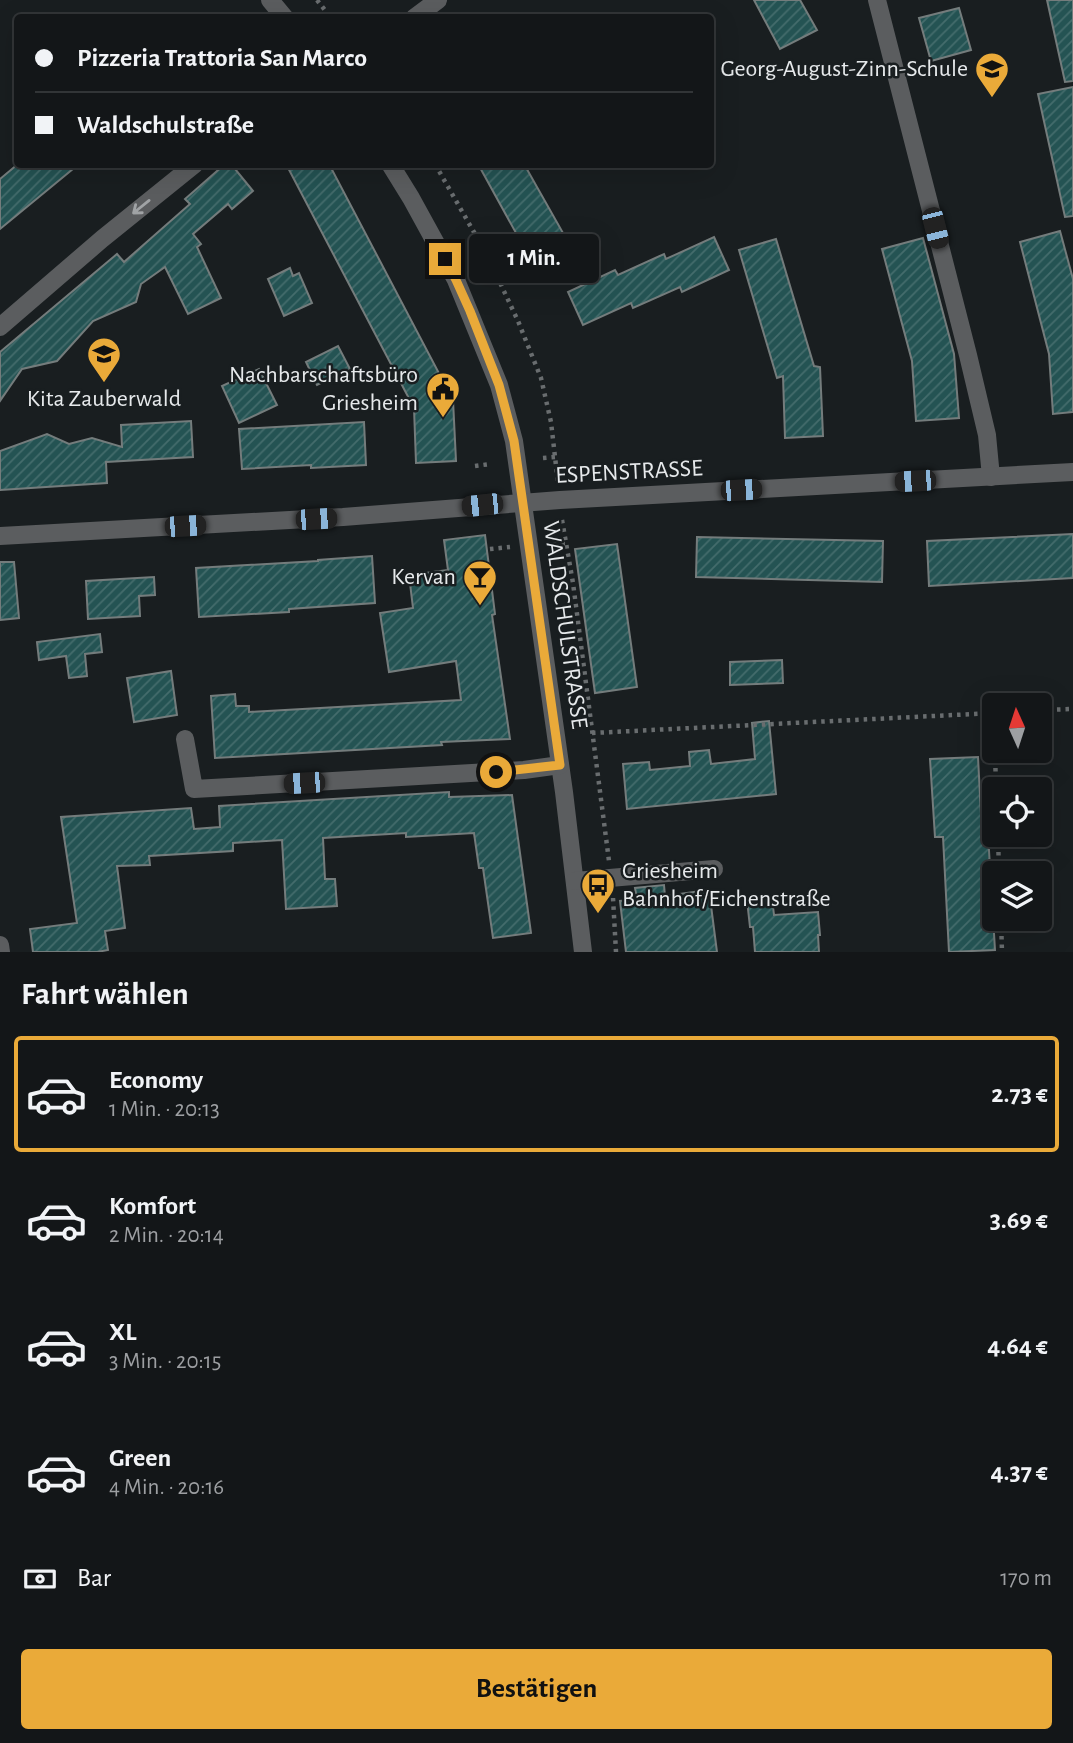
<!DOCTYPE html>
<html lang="de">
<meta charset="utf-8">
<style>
body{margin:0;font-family:"Alegreya Sans",sans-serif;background:#202325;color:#f1f3f6;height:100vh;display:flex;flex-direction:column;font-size:26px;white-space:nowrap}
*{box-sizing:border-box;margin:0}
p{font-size:23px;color:#9d9fa2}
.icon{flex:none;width:38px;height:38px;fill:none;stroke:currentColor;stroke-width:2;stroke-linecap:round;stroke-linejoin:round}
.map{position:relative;height:952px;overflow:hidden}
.details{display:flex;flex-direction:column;background:#131618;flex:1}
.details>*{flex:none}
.hud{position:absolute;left:14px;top:14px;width:700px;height:154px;border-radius:7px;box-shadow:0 7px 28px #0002,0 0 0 2px #323537;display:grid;align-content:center;height:154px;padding:0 21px;background:#131618}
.needle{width:46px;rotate:357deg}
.tools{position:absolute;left:982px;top:693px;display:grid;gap:14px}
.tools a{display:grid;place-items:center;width:70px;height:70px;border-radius:7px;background:#131618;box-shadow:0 7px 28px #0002,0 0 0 2px #323537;font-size:35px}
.end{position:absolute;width:32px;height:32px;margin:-16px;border:9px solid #eaaa39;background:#111;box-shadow:0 0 0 4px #111}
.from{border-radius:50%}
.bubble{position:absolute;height:49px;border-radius:7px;background:#131618;box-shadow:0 7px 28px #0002,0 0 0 2px #323537;font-size:23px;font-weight:600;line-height:49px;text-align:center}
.car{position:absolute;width:21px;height:42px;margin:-21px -10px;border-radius:9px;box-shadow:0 0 5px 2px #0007;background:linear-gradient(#222 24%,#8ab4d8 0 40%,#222 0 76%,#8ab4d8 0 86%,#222 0)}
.hud b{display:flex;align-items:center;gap:24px;height:66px;font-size:26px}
.hud b+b{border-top:2px solid #323537}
.hud i{width:18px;height:18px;background:#f1f3f6}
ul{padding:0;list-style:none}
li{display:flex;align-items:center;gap:21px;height:116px;margin:0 14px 10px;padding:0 7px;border:4px solid transparent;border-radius:7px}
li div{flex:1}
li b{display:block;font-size:26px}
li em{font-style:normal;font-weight:600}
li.current{border-color:#eaaa39}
li>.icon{width:63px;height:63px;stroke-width:1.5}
h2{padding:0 21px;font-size:32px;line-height:84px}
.pay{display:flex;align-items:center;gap:18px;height:77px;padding:0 21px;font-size:26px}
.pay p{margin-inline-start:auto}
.button{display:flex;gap:14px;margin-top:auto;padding:14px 21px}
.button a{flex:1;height:80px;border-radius:7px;background:#eaaa39;color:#111;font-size:28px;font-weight:600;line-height:80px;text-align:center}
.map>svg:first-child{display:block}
</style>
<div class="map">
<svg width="1073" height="952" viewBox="0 0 1073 952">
<defs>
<pattern id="building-hatch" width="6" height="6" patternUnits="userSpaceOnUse" patternTransform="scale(1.75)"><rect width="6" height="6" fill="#245353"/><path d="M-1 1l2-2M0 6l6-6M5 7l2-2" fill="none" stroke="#446c6c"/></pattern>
</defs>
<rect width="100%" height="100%" fill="#191e20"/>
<g fill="url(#building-hatch)" stroke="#747c7c" stroke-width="2">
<polygon points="754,0 800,0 817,30 780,49"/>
<polygon points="1047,0 1073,0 1073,81 1065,82"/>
<polygon points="959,8 971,50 931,61 919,18"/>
<polygon points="1073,87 1073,216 1065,217 1038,94"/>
<polygon points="18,164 79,164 0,229 0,179"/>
<polygon points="225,164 231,164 253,191 232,209 228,204 193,234 201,244 197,247 221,298 188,314 165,267 141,284 136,302 93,321 57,361 22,369 0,401 0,352 117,254 124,262 190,204 185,199"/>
<polygon points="286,164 329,164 453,400 456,461 416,463 414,408"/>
<polygon points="478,164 524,164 563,233 527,253"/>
<polygon points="1060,231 1073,279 1073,412 1053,414 1049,354 1020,242"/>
<polygon points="714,237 729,270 682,292 680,287 633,308 631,303 583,325 568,292 615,270 618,275 664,254 666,259"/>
<polygon points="923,238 954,354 959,418 916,421 912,361 882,249"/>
<polygon points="776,239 814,366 820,367 823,436 785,438 783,376 777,378 739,250"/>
<polygon points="290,268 293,276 299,273 312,303 284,316 268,279"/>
<polygon points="338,346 350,369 317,385 306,362"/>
<polygon points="259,369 277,405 239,423 222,386"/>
<polygon points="191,421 193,457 106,462 107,483 0,490 0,451 47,434 69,444 92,438 122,447 121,425"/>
<polygon points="364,422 366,465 311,468 311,465 242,469 239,429"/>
<polygon points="1073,534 1073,578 929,586 927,541"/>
<polygon points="485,535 495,614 492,615 510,739 441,742 442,745 215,758 211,696 235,694 236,706 249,706 249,712 461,700 456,661 389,672 380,613 413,608 409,575 448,570 444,540"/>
<polygon points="697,537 883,541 882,582 696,577"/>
<polygon points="617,544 637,687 595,693 575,549"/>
<polygon points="372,556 375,603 289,609 289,612 199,617 196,568 318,561 318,560"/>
<polygon points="0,562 14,562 19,618 0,620"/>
<polygon points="154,577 155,595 139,596 140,616 88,619 86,581"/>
<polygon points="100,634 102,652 85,654 87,676 69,678 66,656 39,660 37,642"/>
<polygon points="782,660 783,683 730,685 730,662"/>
<polygon points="171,671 177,715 134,722 127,678"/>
<polygon points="769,721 776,794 627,809 623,764 649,762 650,770 690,766 689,752 709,750 711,764 755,759 752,723"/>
<polygon points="978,757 982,834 988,834 995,950 949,952 943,837 935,837 930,759"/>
<polygon points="449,792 449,797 512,795 531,933 493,938 483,868 479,868 474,833 406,837 406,833 323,838 325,879 335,879 337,906 286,909 282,840 233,843 233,851 149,856 150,865 117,866 125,928 105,931 108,950 97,952 33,952 30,929 77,923 61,817 191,808 194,829 220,827 219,806"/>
<polygon points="664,885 665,896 709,890 717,952 626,952 620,901 637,899 635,888"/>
<polygon points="772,898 774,915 818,912 820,935 818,935 819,952 755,952 753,927 750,927 747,900"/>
</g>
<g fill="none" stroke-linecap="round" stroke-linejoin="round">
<g stroke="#696d6f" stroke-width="4.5" stroke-dasharray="3.5 5" stroke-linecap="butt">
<polyline points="317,0 331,18"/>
<polyline points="435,164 487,255 518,321 541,378 551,422 558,483"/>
<polyline points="543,458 555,457"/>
<polyline points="475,466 490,464"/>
<polyline points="562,520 573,583 609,861"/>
<polyline points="553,545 565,544"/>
<polyline points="490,549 510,547"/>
<polyline points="1040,710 1073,709"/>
<polyline points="993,713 994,730"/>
<polyline points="592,733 994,713"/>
<polyline points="995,751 996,789"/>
<polyline points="998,835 999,873"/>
<polyline points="613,898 616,952"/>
<polyline points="1001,919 1002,952"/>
</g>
<g stroke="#5b5d5f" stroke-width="18">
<polyline points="270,0 285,18"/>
<polyline points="877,0 968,355 987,435 991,477"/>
<polyline points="414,18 438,0"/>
<polyline points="390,164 411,198 456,280 499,385 514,441 564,792 583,952"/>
<polyline points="0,327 102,239 195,164"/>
<polyline points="0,536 343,517 560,500 1073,472"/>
<polyline points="185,739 194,789 524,770 560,765"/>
<polyline points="575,881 714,869"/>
<polyline points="0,945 1,952"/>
</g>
</g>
<defs><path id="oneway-shaft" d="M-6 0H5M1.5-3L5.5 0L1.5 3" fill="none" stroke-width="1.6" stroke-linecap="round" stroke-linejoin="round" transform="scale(1.75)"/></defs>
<use stroke="#a0a3a5" href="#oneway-shaft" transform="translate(141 207) rotate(141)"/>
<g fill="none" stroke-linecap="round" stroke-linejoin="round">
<polyline stroke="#eaaa39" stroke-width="9" points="445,259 456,280 470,311 499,385 514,441 560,765 496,772"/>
</g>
<defs>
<g id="school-pin" transform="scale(1.75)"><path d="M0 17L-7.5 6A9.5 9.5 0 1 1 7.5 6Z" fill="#eaaa39" stroke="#191e20"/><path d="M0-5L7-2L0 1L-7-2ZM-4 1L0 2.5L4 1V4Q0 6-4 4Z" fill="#111"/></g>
<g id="civic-pin" transform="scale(1.75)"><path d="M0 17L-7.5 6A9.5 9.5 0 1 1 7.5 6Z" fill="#eaaa39" stroke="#191e20"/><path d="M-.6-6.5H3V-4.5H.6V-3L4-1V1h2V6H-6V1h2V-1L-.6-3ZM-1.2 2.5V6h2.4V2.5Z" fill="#111"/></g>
<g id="bar-pin" transform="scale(1.75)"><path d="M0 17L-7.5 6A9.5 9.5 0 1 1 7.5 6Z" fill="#eaaa39" stroke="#191e20"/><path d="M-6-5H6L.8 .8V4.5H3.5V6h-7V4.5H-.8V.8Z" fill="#111"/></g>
<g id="bus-pin" transform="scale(1.75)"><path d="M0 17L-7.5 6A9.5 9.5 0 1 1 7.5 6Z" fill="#eaaa39" stroke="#191e20"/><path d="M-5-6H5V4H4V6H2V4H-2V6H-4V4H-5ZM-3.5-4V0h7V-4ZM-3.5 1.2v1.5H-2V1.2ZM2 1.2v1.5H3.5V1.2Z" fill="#111"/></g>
</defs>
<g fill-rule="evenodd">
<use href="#school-pin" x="992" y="69"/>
<use href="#school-pin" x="104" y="354"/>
<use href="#civic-pin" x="443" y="389"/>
<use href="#bar-pin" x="480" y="577"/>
<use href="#bus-pin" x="598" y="885"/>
</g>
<g text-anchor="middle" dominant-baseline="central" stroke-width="5" stroke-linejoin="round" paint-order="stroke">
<g font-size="24" fill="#e6e9eb" stroke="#191e20" text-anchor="end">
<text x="968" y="69">Georg-August-Zinn-Schule</text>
<text x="418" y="375">Nachbarschaftsbüro<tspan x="418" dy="28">Griesheim</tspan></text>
<text x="104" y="399" text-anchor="middle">Kita Zauberwald</text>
<text x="456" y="577">Kervan</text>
<text x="622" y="871" text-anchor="start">Griesheim<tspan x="622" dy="28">Bahnhof/Eichenstraße</tspan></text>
</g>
<g font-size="24" fill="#e6e9eb" stroke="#191e20">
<text transform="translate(629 472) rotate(-3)">ESPENSTRASSE</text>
<text transform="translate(565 625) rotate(82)">WALDSCHULSTRASSE</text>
</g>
</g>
</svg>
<div class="tools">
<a><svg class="needle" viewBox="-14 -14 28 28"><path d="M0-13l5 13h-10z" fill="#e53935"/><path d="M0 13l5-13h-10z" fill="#9d9fa2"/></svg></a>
<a><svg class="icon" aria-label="locate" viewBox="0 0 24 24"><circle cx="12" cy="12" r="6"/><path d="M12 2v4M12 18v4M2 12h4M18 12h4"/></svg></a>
<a><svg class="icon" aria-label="layers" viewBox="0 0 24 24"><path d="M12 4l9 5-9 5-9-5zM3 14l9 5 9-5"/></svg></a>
</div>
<i class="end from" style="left:496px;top:772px"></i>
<i class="end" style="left:445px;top:259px"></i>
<div class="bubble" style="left:469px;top:234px;width:130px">1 Min.</div>
<i class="car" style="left:935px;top:228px;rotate:166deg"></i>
<i class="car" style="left:915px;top:481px;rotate:267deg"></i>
<i class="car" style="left:741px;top:490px;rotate:87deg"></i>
<i class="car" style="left:482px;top:505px;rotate:264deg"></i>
<i class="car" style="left:316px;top:519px;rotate:87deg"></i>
<i class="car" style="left:185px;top:526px;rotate:87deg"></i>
<i class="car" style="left:304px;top:783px;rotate:267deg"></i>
<div class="hud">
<b><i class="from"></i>Pizzeria Trattoria San Marco</b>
<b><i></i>Waldschulstraße</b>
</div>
</div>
<section class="details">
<h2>Fahrt wählen</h2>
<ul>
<li class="current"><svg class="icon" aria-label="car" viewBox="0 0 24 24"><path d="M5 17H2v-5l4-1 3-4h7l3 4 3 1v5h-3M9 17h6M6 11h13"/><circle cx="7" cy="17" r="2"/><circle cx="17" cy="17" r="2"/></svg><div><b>Economy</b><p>1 Min. · 20:13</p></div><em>2.73 €</em></li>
<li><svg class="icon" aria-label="car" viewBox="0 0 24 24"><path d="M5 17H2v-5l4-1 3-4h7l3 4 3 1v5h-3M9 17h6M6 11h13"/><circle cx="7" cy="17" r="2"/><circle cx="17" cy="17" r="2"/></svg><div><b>Komfort</b><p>2 Min. · 20:14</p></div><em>3.69 €</em></li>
<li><svg class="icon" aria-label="car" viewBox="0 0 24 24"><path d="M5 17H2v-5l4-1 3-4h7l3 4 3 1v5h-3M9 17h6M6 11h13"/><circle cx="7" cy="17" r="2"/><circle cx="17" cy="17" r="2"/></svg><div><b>XL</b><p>3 Min. · 20:15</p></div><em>4.64 €</em></li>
<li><svg class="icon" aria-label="car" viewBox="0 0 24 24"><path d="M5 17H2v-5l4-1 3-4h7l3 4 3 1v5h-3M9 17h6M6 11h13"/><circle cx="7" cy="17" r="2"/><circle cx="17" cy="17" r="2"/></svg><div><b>Green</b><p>4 Min. · 20:16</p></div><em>4.37 €</em></li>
</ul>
<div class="pay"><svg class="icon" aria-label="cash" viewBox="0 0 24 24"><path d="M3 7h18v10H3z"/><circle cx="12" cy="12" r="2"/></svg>Bar<p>170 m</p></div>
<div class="button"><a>Bestätigen</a></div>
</section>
